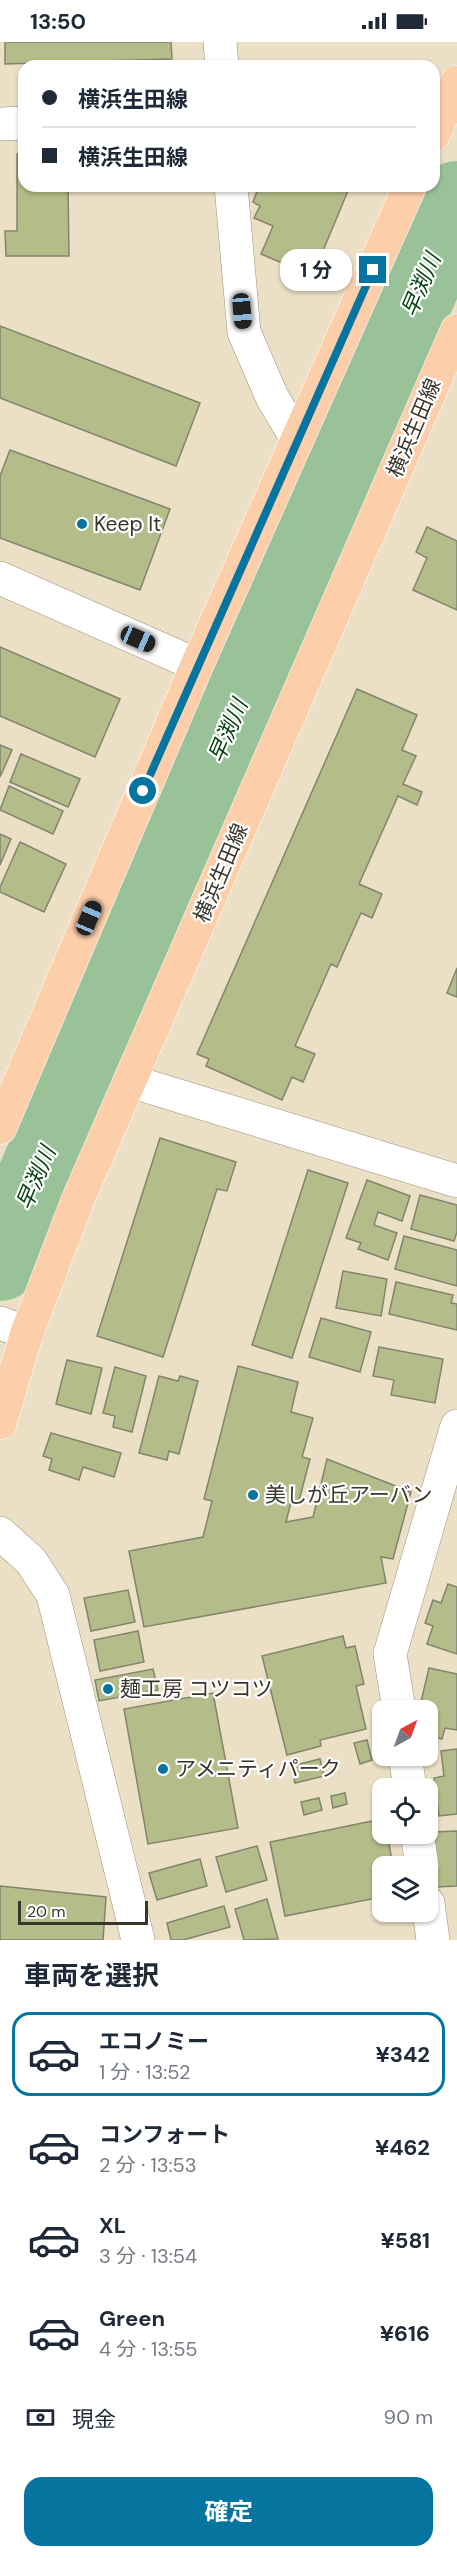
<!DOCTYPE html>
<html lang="ja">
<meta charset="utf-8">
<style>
body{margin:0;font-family:"DM Sans","Noto Sans JP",sans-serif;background:#f2f2f3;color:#1f2937;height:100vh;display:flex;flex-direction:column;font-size:22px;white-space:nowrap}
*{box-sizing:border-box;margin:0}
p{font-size:20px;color:#747a83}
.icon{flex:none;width:33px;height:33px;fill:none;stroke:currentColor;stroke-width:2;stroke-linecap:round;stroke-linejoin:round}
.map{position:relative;height:1898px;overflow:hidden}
.sheet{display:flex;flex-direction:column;background:#fff;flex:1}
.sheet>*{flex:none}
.banner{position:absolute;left:18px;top:18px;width:422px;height:132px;border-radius:18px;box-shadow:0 2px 4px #0004;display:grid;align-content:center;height:132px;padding:0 24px;background:#fff}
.needle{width:39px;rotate:41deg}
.buttons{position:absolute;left:372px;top:1658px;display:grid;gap:12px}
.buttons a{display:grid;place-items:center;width:66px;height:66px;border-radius:12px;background:#fff;box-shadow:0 2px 4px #0004;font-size:30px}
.scale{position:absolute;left:18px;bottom:15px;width:130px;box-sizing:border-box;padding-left:6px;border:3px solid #39352b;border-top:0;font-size:16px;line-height:21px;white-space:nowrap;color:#39352b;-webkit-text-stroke:4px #fff;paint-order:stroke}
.end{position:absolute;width:27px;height:27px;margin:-14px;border:8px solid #05759f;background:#fff;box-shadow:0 0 0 3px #fff}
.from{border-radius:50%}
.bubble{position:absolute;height:42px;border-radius:18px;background:#fff;box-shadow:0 2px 4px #0004;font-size:20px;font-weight:700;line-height:42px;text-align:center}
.car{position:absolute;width:18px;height:36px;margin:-18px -9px;border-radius:8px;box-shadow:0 0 4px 2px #0007;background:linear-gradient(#222 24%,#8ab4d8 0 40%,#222 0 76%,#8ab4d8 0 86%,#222 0)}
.banner b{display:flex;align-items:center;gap:21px;height:57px;font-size:22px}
.banner b+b{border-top:2px solid #e0e1e3}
.banner i{width:15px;height:15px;background:#1f2937}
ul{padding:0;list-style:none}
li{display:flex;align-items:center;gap:18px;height:84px;margin:0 12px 9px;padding:0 12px;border:3px solid transparent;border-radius:18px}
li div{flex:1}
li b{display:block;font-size:22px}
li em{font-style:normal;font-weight:700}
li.selected{border-color:#05759f}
li>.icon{width:54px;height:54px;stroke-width:1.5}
h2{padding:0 24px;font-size:27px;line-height:72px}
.pay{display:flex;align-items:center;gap:15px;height:66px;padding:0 24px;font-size:22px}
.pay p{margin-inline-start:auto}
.action{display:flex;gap:12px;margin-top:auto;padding:12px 24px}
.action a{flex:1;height:69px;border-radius:18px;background:#05759f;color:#fff;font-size:24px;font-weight:700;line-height:69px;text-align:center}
.status{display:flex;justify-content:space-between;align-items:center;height:42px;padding:0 30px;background:#fff;direction:ltr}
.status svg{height:16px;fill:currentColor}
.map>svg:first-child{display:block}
</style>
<div class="status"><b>13:50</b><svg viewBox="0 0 49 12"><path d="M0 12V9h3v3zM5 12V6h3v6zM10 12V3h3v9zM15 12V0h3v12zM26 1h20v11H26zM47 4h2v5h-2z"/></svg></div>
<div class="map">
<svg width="457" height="1898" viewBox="0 0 457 1898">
<rect width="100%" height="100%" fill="#ebdfc6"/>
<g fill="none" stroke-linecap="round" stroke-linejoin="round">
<polyline stroke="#99c299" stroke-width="78" points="0,1220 457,158"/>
</g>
<g fill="#b4bd89" stroke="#81856d" stroke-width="1.5">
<polygon points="5,0 171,0 172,17 5,22"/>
<polygon points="17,112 24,112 24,144 68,144 69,214 6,214 5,189 17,189"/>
<polygon points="259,144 350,144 320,216 303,209 296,227 261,212 273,184 254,176 260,164 253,160"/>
<polygon points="0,284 200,361 176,424 0,356"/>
<polygon points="10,408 170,467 140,548 0,496 0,434"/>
<polygon points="427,485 457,499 457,568 413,548 427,516 416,510"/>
<polygon points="0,605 120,657 95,715 0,674"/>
<polygon points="357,647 417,673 402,708 416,714 403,742 422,750 417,763 398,754 359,842 382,852 372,876 361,871 337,925 331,922 295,1004 315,1012 303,1040 292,1035 282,1058 206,1024 209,1017 197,1012"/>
<polygon points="0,703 12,708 0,735"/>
<polygon points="21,712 80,737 68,765 10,740"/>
<polygon points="9,744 63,769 53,792 0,768"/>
<polygon points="0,792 11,797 0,823"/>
<polygon points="20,800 66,822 44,870 0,850 0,845"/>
<polygon points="457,926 457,955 447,951"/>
<polygon points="160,1096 236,1120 227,1149 217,1147 163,1315 97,1294"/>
<polygon points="308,1128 348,1141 292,1316 252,1303"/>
<polygon points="367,1138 410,1154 402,1179 378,1170 374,1183 397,1191 388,1218 358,1207 361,1201 346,1196"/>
<polygon points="420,1153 457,1163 457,1190 454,1199 411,1187"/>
<polygon points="404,1194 457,1208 457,1244 395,1227"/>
<polygon points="343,1229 387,1237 381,1274 336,1266"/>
<polygon points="396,1240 453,1253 451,1261 457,1262 457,1288 389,1272"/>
<polygon points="321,1276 371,1290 360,1330 309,1315"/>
<polygon points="379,1305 443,1317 435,1361 391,1353 394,1338 373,1334"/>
<polygon points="67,1318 102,1326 91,1372 56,1362"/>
<polygon points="238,1324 298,1340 291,1370 313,1376 302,1415 310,1417 298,1462 291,1460 286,1480 313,1475 327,1417 411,1450 393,1517 381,1515 386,1541 144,1585 129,1509 203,1495 212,1459 204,1457"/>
<polygon points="115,1325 146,1334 132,1390 113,1385 115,1374 103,1371"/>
<polygon points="159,1334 178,1339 180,1334 198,1339 179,1412 169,1409 167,1418 139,1411"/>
<polygon points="51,1391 121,1411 114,1435 83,1425 79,1438 49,1428 52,1417 43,1414"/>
<polygon points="448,1542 457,1545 457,1612 427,1602 433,1584 425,1581 433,1558 441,1561"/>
<polygon points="128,1548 135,1580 91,1589 84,1556"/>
<polygon points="138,1589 144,1620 100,1629 94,1598"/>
<polygon points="343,1594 346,1606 355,1604 364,1642 356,1644 366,1687 320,1698 321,1704 287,1713 262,1614"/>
<polygon points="429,1626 457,1632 457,1688 445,1686 442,1697 428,1693 428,1668 419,1668"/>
<polygon points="153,1627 158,1648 99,1659 95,1638"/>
<polygon points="213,1651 238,1786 148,1802 124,1667"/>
<polygon points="367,1698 372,1718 360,1722 354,1701"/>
<polygon points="457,1707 457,1772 439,1774 434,1736 444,1734 441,1709"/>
<polygon points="320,1717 324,1734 295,1741 291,1724"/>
<polygon points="345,1751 347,1762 333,1766 331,1754"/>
<polygon points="319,1756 322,1768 304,1773 301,1760"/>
<polygon points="382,1777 382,1791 387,1791 393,1824 382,1824 382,1855 285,1874 270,1800"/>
<polygon points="457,1789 457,1844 436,1845 433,1790"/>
<polygon points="257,1804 267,1838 226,1850 216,1815"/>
<polygon points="200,1817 207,1844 157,1858 149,1831"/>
<polygon points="0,1844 106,1855 103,1898 0,1898"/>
<polygon points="267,1857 278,1897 244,1898 235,1867"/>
<polygon points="224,1864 230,1885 183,1898 171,1898 167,1881"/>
</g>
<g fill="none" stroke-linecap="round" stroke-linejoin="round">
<g stroke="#9b9079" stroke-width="34">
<g id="minor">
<polyline points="220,0 222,24"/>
<polyline points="0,82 24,81"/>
<polyline points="231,144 244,290 272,355 297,397"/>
<polyline points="0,536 197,623"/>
<polyline points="130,1039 457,1139"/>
<polyline points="0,1281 27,1291"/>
<polyline points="0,1491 31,1519 53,1553 138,1898"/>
<polyline points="399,1668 390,1612 457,1384"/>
<polyline points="405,1713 410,1746"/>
<polyline points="417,1791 422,1824"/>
<polyline points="428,1861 433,1898"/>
</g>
</g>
<g stroke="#fff" stroke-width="34">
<g id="major">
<polyline points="434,92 457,40"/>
<polyline points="0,1086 197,623 410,144"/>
<polyline points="0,1381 27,1291 77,1160 457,288"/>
</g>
</g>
<use href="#minor" stroke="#fff" stroke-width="33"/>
<use href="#major" stroke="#fdceaa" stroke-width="33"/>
</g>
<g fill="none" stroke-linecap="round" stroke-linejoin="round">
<polyline stroke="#05759f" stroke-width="8" points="143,749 373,228"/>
</g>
<g fill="#05759f" stroke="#fff" stroke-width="2">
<circle cx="82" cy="482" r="6"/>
<circle cx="253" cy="1453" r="6"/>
<circle cx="108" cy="1647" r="6"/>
<circle cx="163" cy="1727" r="6"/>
</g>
<g text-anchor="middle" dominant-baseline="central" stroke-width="4.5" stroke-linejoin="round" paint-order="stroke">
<g font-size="21" fill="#39352b" stroke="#fff">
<text transform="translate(414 386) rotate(-67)">横浜生田線</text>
<text transform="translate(221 831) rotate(-67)">横浜生田線</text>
</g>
<g font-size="21" fill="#39352b" stroke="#fff" text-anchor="start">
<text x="94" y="482">Keep It</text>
<text x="265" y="1453">美しが丘アーバン</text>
<text x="120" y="1647">麺工房 コツコツ</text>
<text x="175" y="1727">アメニティパーク</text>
</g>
<g font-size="22" font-style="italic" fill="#044410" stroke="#fff">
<text transform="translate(421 243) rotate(-67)">早渕川</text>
<text transform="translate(228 689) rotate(-67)">早渕川</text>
<text transform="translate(36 1136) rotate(-67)">早渕川</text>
</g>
</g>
</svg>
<div class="buttons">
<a><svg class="needle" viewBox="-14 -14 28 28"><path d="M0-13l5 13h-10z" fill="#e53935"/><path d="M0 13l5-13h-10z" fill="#747a83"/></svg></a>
<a><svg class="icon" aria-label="locate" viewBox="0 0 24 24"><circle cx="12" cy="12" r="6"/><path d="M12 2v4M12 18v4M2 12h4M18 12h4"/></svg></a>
<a><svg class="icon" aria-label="layers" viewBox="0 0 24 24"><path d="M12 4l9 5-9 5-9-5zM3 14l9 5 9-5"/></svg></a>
</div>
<div class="scale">20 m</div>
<i class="end from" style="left:143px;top:749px"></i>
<i class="end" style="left:373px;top:228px"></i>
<div class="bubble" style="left:280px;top:207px;width:72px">1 分</div>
<i class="car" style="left:242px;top:269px;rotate:175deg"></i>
<i class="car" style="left:138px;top:597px;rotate:114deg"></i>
<i class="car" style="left:89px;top:876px;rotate:23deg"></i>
<div class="banner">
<b><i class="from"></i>横浜生田線</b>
<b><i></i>横浜生田線</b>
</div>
</div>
<section class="sheet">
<h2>車両を選択</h2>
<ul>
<li class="selected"><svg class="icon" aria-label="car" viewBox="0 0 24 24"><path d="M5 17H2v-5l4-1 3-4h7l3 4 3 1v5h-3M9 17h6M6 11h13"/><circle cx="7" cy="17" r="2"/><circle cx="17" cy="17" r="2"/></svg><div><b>エコノミー</b><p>1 分 · 13:52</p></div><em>¥342</em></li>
<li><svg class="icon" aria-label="car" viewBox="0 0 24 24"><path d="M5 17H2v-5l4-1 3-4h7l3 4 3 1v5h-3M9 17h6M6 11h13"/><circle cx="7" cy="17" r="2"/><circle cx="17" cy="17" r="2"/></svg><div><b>コンフォート</b><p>2 分 · 13:53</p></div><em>¥462</em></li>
<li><svg class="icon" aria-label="car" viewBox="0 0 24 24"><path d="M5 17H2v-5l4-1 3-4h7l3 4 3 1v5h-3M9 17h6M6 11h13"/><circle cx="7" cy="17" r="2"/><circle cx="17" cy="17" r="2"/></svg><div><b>XL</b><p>3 分 · 13:54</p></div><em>¥581</em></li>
<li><svg class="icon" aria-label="car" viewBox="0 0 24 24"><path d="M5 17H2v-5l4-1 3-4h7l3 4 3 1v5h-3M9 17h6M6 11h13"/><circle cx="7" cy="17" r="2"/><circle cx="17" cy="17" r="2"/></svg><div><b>Green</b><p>4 分 · 13:55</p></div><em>¥616</em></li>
</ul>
<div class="pay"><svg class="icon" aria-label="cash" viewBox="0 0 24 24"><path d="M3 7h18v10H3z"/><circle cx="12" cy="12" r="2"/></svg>現金<p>90 m</p></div>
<div class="action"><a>確定</a></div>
</section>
